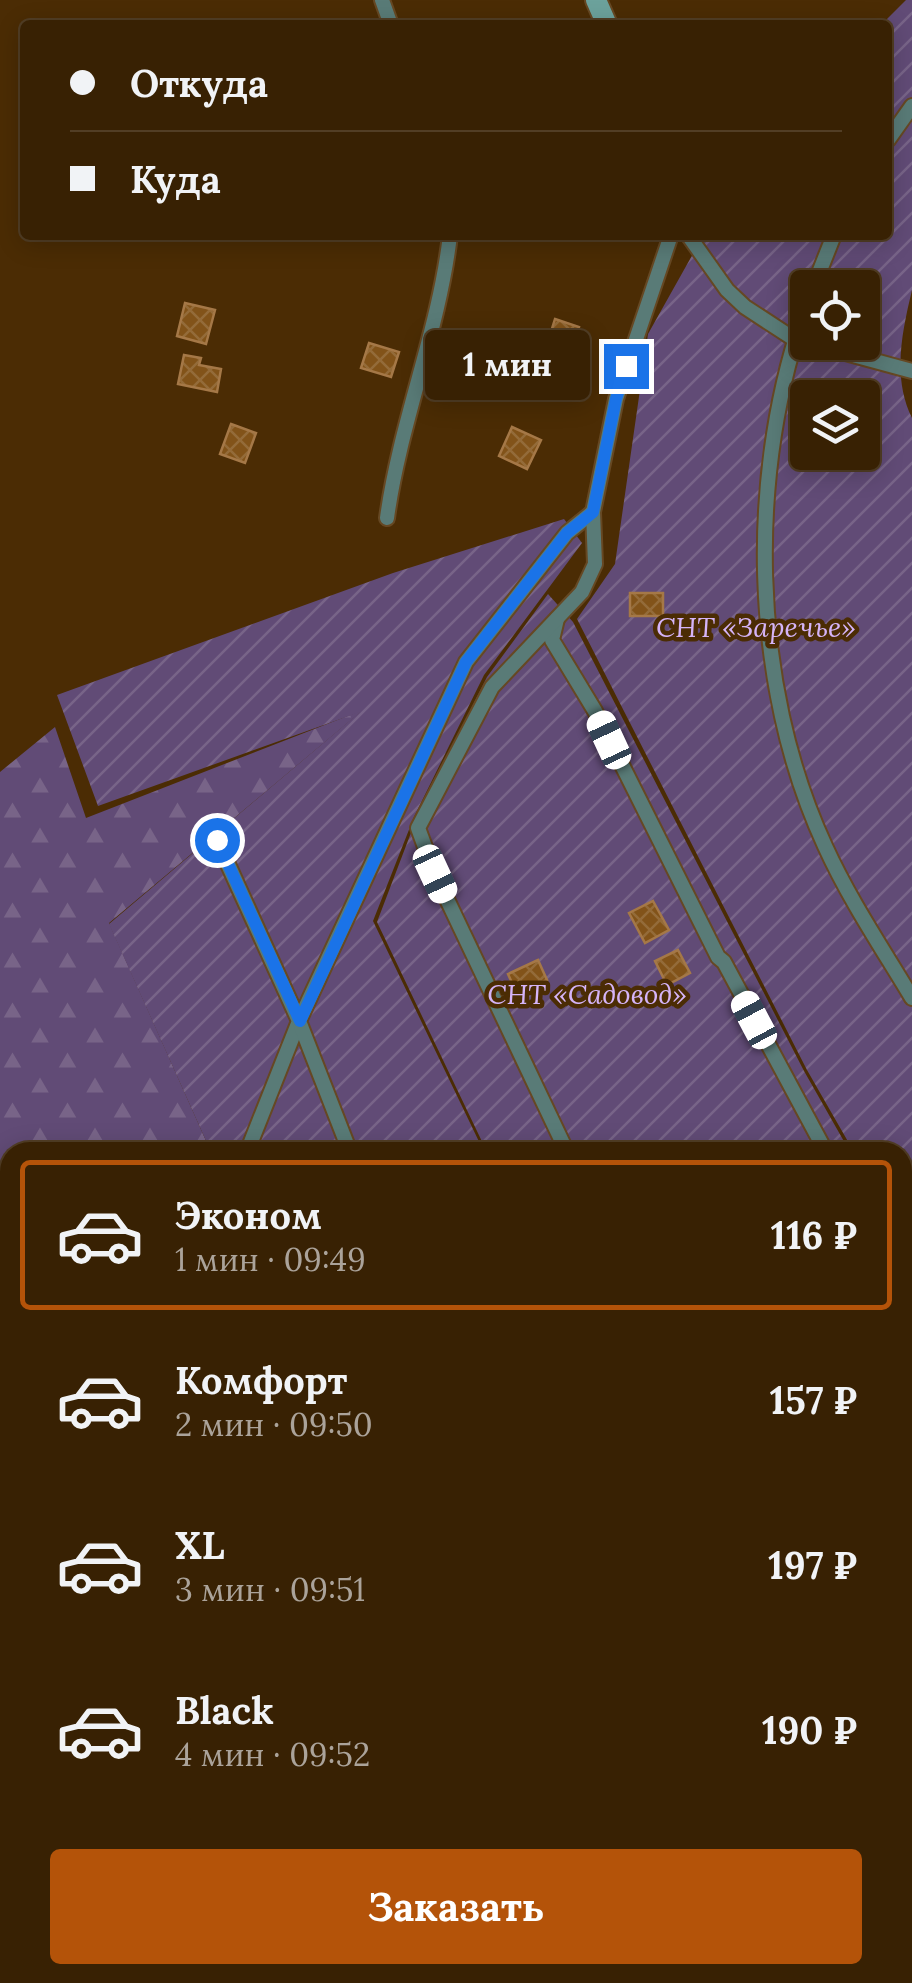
<!DOCTYPE html>
<html lang="ru">
<meta charset="utf-8">
<style>
body{margin:0;font-family:Lora,serif;background:#3f290d;color:#f1f3f6;height:100vh;display:flex;flex-direction:column;font-size:38px;white-space:nowrap}
*{box-sizing:border-box;margin:0}
p{font-size:32px;color:#aba39a}
.icon{flex:none;width:55px;height:55px;fill:none;stroke:currentColor;stroke-width:2;stroke-linecap:round;stroke-linejoin:round}
.map{position:relative;flex:1;overflow:hidden}
.panel{position:absolute;left:0px;top:1142px;width:912px;height:842px;display:flex;flex-direction:column;background:#382103;border-radius:30px 30px 0 0;box-shadow:0 5px 25px #0003,0 0 0 2px #523e25}
.panel>*{flex:none}
.top-card{position:absolute;left:20px;top:20px;width:872px;height:220px;border-radius:10px;box-shadow:0 5px 25px #0003,0 0 0 2px #523e25;display:grid;align-content:center;height:220px;padding:0 50px;background:#382103}
.fabs{position:absolute;left:790px;top:270px;display:grid;gap:20px}
.fabs a{display:grid;place-items:center;width:90px;height:90px;border-radius:10px;background:#382103;box-shadow:0 5px 25px #0003,0 0 0 2px #523e25;font-size:50px}
.end{position:absolute;width:45px;height:45px;margin:-22px;border:12px solid #1a73e8;background:#fff;box-shadow:0 0 0 5px #fff}
.from{border-radius:50%}
.bubble{position:absolute;height:70px;border-radius:10px;background:#382103;box-shadow:0 5px 25px #0003,0 0 0 2px #523e25;font-size:32px;font-weight:700;line-height:70px;text-align:center}
.car{position:absolute;width:30px;height:60px;margin:-30px -15px;border-radius:12px;box-shadow:0 0 8px 2px #0007;background:linear-gradient(#fff 24%,#345 0 40%,#fff 0 76%,#345 0 86%,#fff 0)}
.top-card b{display:flex;align-items:center;gap:35px;height:95px;font-size:38px}
.top-card b+b{border-top:2px solid #523e25}
.top-card i{width:25px;height:25px;background:#f1f3f6}
ul{padding:18px 0 0;list-style:none}
li{display:flex;align-items:center;gap:30px;height:150px;margin:0 20px 15px;padding:0 30px;border:5px solid transparent;border-radius:10px}
li div{flex:1}
li b{display:block;font-size:38px}
li em{font-style:normal;font-weight:700}
li.selected{border-color:#b45309}
li>.icon{width:90px;height:90px;stroke-width:1.5}
.primary-button{display:flex;gap:20px;margin-top:auto;padding:20px 50px}
.primary-button a{flex:1;height:115px;border-radius:10px;background:#b45309;color:#fff;font-size:40px;font-weight:700;line-height:115px;text-align:center}
.map>svg:first-child{display:block}
</style>
<div class="map">
<svg width="912" height="1983" viewBox="0 0 912 1983">
<defs>
<pattern id="forest-firs" width="22" height="20" patternUnits="userSpaceOnUse" patternTransform="scale(2.5)"><rect width="22" height="20" fill="#614b76"/><path d="M5 1l3.5 6h-7zM16 11l3.5 6h-7z" fill="#786488"/></pattern>
<pattern id="garden-furrows" width="10" height="10" patternUnits="userSpaceOnUse" patternTransform="scale(2.5)"><rect width="10" height="10" fill="#614b76"/><path d="M-1 1l2-2M0 10L10 0M9 11l2-2" fill="none" stroke="#786488"/></pattern>
<pattern id="building-cross-hatch" width="8" height="8" patternUnits="userSpaceOnUse" patternTransform="scale(2.5)"><rect width="8" height="8" fill="#825319"/><path d="M0 0l8 8M0 8l8-8" fill="none" stroke="#946b39"/></pattern>
</defs>
<rect width="100%" height="100%" fill="#4b2c04"/>
<g fill="url(#forest-firs)">
<polygon points="363,710 109,923 211,1152 10,1152 10,1612 2,1614 0,1618 0,772 55,727 86,818"/>
<polygon points="903,1866 912,1881 912,1983 266,1983 273,1975 902,1975"/>
</g>
<g fill="url(#garden-furrows)" fill-rule="evenodd">
<path d="M906 0H912V290C902 332 892 377 912 418V1249L903 1234 902 1152H854L807 1070 577 619 615 564 648 334 694 252 709 235H888V25H881ZM808 288H862V342H808ZM808 398H862V452H808Z"/>
<polygon points="564,519 582,543 484,675 414,817 373,921 484,1152 211,1152 109,924 360,712 98,806 57,695 393,573"/>
<polygon points="548,594 573,622 804,1071 850,1152 487,1152 377,922 417,817 487,677"/>
<polygon points="902,1241 912,1255 912,1881 902,1866"/>
<polygon points="1,1652 10,1653 10,1975 229,1975 223,1983 0,1983"/>
</g>
<g fill="url(#building-cross-hatch)" stroke="#a57847" stroke-width="2.5">
<polygon points="185,303 215,310 206,344 177,336"/>
<polygon points="555,319 579,327 569,361 544,354"/>
<polygon points="369,343 399,352 391,377 361,368"/>
<polygon points="184,355 201,358 199,365 221,369 217,392 178,384"/>
<polygon points="231,424 256,433 245,463 220,454"/>
<polygon points="512,427 541,440 527,469 499,456"/>
<rect x="630" y="593" width="33" height="23"/>
<polygon points="653,901 669,930 645,943 629,913"/>
<polygon points="678,950 690,973 667,985 655,961"/>
<polygon points="538,960 547,980 517,994 508,974"/>
</g>
<g fill="none" stroke-linecap="round" stroke-linejoin="round">
<g stroke="#664823" stroke-width="18">
<g id="street">
<polyline points="382,0 391,25"/>
<polyline points="888,140 912,106"/>
<polyline points="688,235 727,290 745,307 794,339 912,371"/>
<polyline points="813,288 834,235"/>
<path d="M808 302C746 469 750 684 825 846 849 899 882 948 912 998"/>
<path d="M387 518C400 422 439 331 450 235"/>
<polyline points="557,619 552,640 595,711 718,957 724,962 826,1152"/>
<polyline points="217,840 299,1021 247,1152"/>
<polyline points="350,1152 299,1021 466,662 567,533 593,512"/>
<polyline points="567,1152 435,874 418,828 492,687 582,592 595,564 593,512 616,399 671,235"/>
<polyline points="902,1274 912,1289"/>
<polyline points="902,1672 912,1688"/>
<polyline points="0,1684 10,1660"/>
</g>
</g>
<g stroke="#664823" stroke-width="24">
<polyline id="secondary" points="596,0 607,25"/>
</g>
<use href="#street" stroke="#597b77" stroke-width="14"/>
<use href="#secondary" stroke="#6ca29c" stroke-width="20"/>
</g>
<g fill="none" stroke-linecap="round" stroke-linejoin="round">
<polyline stroke="#1a73e8" stroke-width="12" points="217,840 300,1021 466,662 567,533 593,512 616,399 626,366"/>
</g>
<g text-anchor="middle" dominant-baseline="central" stroke-width="9" stroke-linejoin="round" paint-order="stroke">
<g font-size="28" font-style="italic" fill="#d5b4f8" stroke="#4b2c04">
<text x="756" y="627">СНТ «Заречье»</text>
<text x="587" y="994">СНТ «Садовод»</text>
</g>
</g>
</svg>
<div class="fabs">
<a><svg class="icon" aria-label="locate" viewBox="0 0 24 24"><circle cx="12" cy="12" r="6"/><path d="M12 2v4M12 18v4M2 12h4M18 12h4"/></svg></a>
<a><svg class="icon" aria-label="layers" viewBox="0 0 24 24"><path d="M12 4l9 5-9 5-9-5zM3 14l9 5 9-5"/></svg></a>
</div>
<i class="end from" style="left:217px;top:840px"></i>
<i class="end" style="left:626px;top:366px"></i>
<div class="bubble" style="left:425px;top:330px;width:165px">1 мин</div>
<i class="car" style="left:609px;top:740px;rotate:335deg"></i>
<i class="car" style="left:435px;top:874px;rotate:155deg"></i>
<i class="car" style="left:754px;top:1020px;rotate:332deg"></i>
<div class="top-card">
<b><i class="from"></i>Откуда</b>
<b><i></i>Куда</b>
</div>
<section class="panel">
<ul>
<li class="selected"><svg class="icon" aria-label="car" viewBox="0 0 24 24"><path d="M5 17H2v-5l4-1 3-4h7l3 4 3 1v5h-3M9 17h6M6 11h13"/><circle cx="7" cy="17" r="2"/><circle cx="17" cy="17" r="2"/></svg><div><b>Эконом</b><p>1 мин · 09:49</p></div><em>116 ₽</em></li>
<li><svg class="icon" aria-label="car" viewBox="0 0 24 24"><path d="M5 17H2v-5l4-1 3-4h7l3 4 3 1v5h-3M9 17h6M6 11h13"/><circle cx="7" cy="17" r="2"/><circle cx="17" cy="17" r="2"/></svg><div><b>Комфорт</b><p>2 мин · 09:50</p></div><em>157 ₽</em></li>
<li><svg class="icon" aria-label="car" viewBox="0 0 24 24"><path d="M5 17H2v-5l4-1 3-4h7l3 4 3 1v5h-3M9 17h6M6 11h13"/><circle cx="7" cy="17" r="2"/><circle cx="17" cy="17" r="2"/></svg><div><b>XL</b><p>3 мин · 09:51</p></div><em>197 ₽</em></li>
<li><svg class="icon" aria-label="car" viewBox="0 0 24 24"><path d="M5 17H2v-5l4-1 3-4h7l3 4 3 1v5h-3M9 17h6M6 11h13"/><circle cx="7" cy="17" r="2"/><circle cx="17" cy="17" r="2"/></svg><div><b>Black</b><p>4 мин · 09:52</p></div><em>190 ₽</em></li>
</ul>
<div class="primary-button"><a>Заказать</a></div>
</section>
</div>
